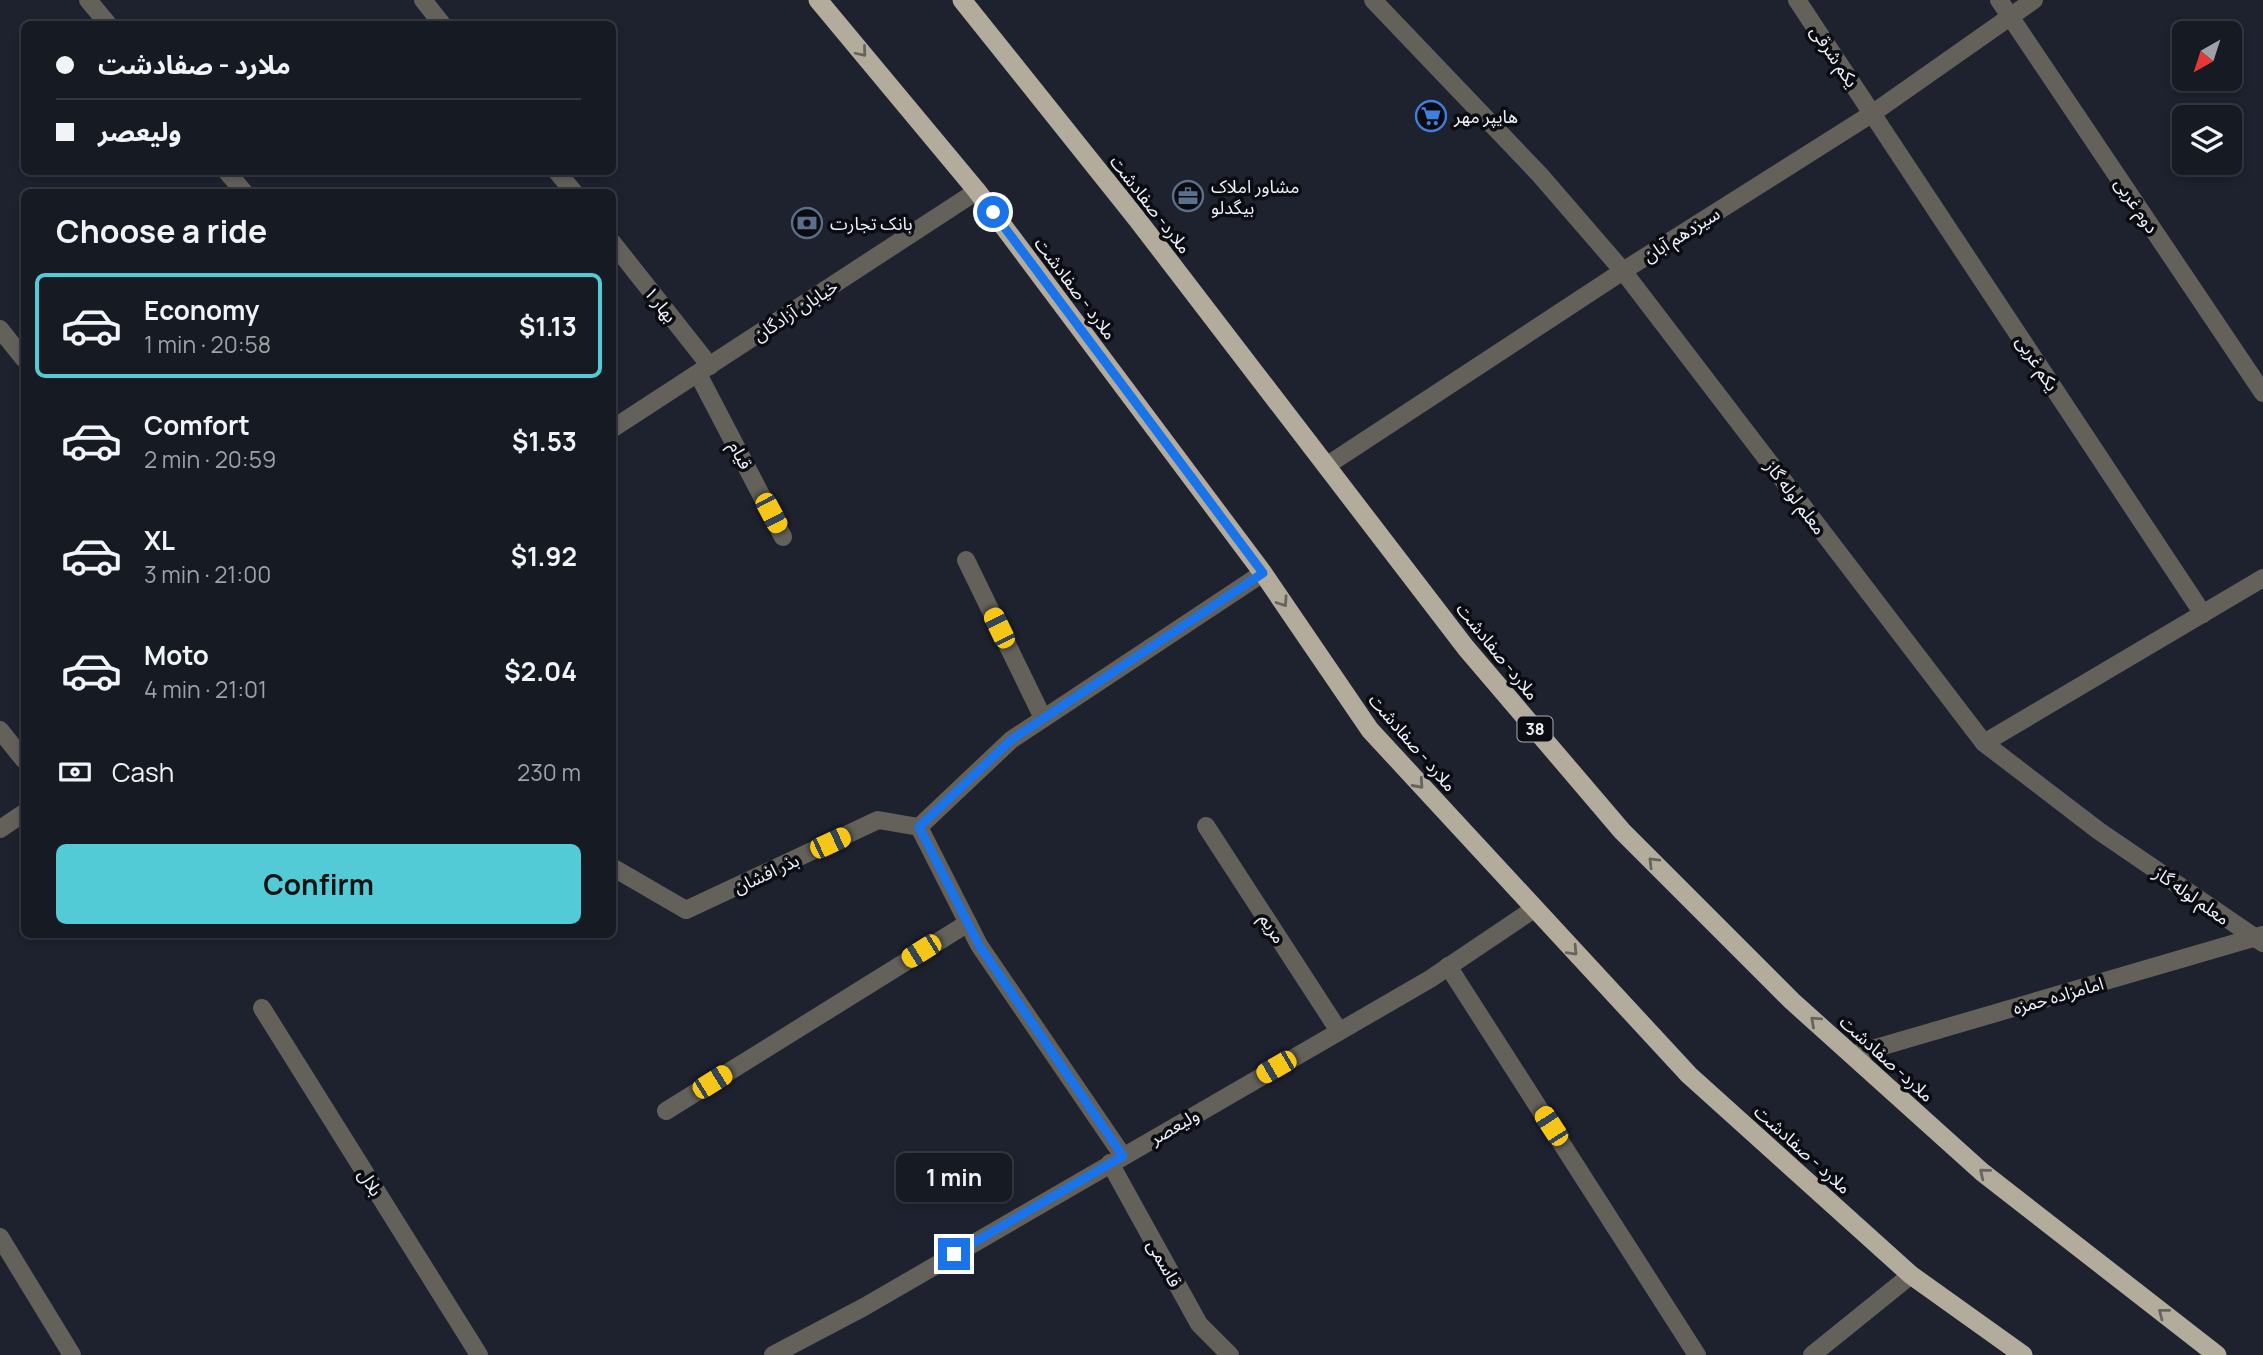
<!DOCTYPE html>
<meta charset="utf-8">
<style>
body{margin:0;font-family:Manrope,"Noto Sans Arabic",sans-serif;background:#232730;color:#f1f3f6;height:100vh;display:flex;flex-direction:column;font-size:26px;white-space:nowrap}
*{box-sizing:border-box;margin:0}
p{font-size:23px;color:#9ea1a6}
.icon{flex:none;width:38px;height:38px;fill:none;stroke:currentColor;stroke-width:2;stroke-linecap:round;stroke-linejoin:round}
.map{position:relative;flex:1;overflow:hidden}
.details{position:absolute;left:21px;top:189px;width:595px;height:749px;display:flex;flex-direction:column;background:#161a23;border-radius:10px;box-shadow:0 4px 10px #0003,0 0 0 2px #353841}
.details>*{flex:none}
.guide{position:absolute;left:21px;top:21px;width:595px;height:154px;border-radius:10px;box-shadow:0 4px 10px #0003,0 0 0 2px #353841;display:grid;align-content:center;height:154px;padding:0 35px;background:#161a23}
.needle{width:46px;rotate:219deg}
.buttons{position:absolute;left:2172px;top:21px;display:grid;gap:14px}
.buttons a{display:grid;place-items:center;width:70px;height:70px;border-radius:10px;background:#161a23;box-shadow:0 4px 10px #0003,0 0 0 2px #353841;font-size:35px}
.end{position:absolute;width:32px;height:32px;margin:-16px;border:9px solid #1a73e8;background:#fff;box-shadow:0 0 0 4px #fff}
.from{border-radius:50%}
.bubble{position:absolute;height:49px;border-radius:10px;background:#161a23;box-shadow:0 4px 10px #0003,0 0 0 2px #353841;font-size:23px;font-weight:700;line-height:49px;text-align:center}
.car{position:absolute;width:21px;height:42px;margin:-21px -10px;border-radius:9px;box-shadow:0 0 5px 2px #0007;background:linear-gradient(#f5c518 24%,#345 0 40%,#f5c518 0 76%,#345 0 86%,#f5c518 0)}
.guide b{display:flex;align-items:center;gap:24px;height:66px;font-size:26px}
.guide b+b{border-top:2px solid #353841}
.guide i{width:18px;height:18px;background:#f1f3f6}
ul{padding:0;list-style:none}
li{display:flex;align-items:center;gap:21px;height:105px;margin:0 14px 10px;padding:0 21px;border:4px solid transparent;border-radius:10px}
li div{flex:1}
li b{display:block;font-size:26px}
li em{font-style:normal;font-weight:700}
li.on{border-color:#52cbd7}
li>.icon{width:63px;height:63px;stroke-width:1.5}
h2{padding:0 35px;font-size:32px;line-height:84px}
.pay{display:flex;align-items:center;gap:18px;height:77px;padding:0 35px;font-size:26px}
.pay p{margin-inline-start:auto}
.cta{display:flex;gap:14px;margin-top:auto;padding:14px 35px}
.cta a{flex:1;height:80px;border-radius:10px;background:#52cbd7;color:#111;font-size:28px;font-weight:700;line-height:80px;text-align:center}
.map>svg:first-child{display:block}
</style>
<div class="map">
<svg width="2263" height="1355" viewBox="0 0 2263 1355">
<rect width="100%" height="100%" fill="#1e222f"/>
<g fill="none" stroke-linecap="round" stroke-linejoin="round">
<polyline stroke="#64615b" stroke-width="18" points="698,374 783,537"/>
<g stroke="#64615b" stroke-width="18">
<polyline points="88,0 108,24"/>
<polyline points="423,0 442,24"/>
<polyline points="1797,0 2203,614"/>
<polyline points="1999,0 2263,393"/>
<polyline points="227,172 244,192"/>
<polyline points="557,172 574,192"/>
<polyline points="612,242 710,366"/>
<polyline points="0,329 24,359"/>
<polyline points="612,429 977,191"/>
<polyline points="1326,466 1623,271 1873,113 2034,0"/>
<polyline points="966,560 1043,718"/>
<polyline points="0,730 24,760"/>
<polyline points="1984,743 2263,578"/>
<polyline points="1206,826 1339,1031"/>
<polyline points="919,827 979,945 1123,1156"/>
<polyline points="0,829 24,813"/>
<polyline points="612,867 686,910 878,820 919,827 1011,740 1263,573"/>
<polyline points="1448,966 1697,1355"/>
<polyline points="262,1008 479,1355"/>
<polyline points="1852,1055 2263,935"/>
<polyline points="666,1111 968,923"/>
<polyline points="1110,1163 1199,1324 1230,1355"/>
<polyline points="0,1237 72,1355"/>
<polyline points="773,1355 864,1307 1430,979 1534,909"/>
</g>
<g stroke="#64615b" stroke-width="18">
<polyline points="1373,0 1540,175 1623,271 1984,743 2099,831 2263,943"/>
<polyline points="1812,1355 1911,1275"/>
</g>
<g stroke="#b3ac9d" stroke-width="19">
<polyline points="818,0 977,191 1263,573 1370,730 1689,1075 1911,1275 2023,1355"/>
<polyline points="962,0 1137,219 1466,648 1622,831 1792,1001 1982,1172 2217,1355"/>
</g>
</g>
<defs><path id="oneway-chevron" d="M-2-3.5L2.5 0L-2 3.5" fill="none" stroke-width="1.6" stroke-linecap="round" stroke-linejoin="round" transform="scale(1.75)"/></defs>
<g stroke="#67645e">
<use href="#oneway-chevron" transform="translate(862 52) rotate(50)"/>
<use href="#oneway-chevron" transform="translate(1283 602) rotate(56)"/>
<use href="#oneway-chevron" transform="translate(1419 784) rotate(48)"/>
<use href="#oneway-chevron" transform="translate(1653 862) rotate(-135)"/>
<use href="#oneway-chevron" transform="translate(1573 951) rotate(47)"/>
<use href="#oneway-chevron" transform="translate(1815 1021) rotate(-138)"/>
<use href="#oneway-chevron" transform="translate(1984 1173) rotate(-141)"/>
<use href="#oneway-chevron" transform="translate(2163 1313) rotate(-142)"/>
</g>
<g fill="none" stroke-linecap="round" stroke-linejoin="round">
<polyline stroke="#1a73e8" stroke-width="9" points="954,1254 1123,1156 979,945 919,827 1011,740 1263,573 993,212"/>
</g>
<defs>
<g id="supermarket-ring" transform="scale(1.575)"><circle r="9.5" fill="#0a0c11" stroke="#3f7fe0" stroke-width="1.5"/><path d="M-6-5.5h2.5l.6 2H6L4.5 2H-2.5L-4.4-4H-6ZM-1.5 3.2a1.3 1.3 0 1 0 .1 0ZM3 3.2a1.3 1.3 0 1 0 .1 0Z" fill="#3f7fe0"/></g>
<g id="office-ring" transform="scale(1.575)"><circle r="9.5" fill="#0a0c11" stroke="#5c6f8a" stroke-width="1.5"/><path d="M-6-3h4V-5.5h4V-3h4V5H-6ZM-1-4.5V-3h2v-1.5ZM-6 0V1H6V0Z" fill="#5c6f8a"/></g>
<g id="bank-ring" transform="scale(1.575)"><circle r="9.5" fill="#0a0c11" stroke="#5c6f8a" stroke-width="1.5"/><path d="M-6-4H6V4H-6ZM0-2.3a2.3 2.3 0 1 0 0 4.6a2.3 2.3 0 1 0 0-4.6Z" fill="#5c6f8a"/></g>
</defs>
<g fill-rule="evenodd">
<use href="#supermarket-ring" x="1431" y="116"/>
<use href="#office-ring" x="1188" y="196"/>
<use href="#bank-ring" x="807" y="223"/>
</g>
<g text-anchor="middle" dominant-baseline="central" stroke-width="7" stroke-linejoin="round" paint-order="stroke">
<rect fill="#0a0c11" stroke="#aaacb4" stroke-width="2" x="1517.5" y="716.5" width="35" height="25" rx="5"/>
<g font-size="16" font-weight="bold" fill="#eef1fa">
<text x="1535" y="729">38</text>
</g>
<g font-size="18" fill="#eef1fa" stroke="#0a0c11">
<text transform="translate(1835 56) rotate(56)">یکم شرقی</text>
<text transform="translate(1151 204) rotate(52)">ملارد- صفادشت</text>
<text transform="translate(2137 205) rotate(56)">دوم غربی</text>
<text transform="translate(1681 234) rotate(-32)">سیزدهم آبان</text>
<text transform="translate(1076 288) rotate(53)">ملارد - صفادشت</text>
<text transform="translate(661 304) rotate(52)">بهار ۱</text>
<text transform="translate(795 310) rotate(-33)">خیابان آزادگان</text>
<text transform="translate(2038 363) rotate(57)">یکم غربی</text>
<text transform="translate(741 455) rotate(62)">قیام</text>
<text transform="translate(1796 497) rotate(53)">معلم لوله گاز</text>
<text transform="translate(1498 651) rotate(51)">ملارد- صفادشت</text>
<text transform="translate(1413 742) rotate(49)">ملارد - صفادشت</text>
<text transform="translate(766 873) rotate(-25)">بذر افشان</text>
<text transform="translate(2192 895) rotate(35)">معلم لوله گاز</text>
<text transform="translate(1273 928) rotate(57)">مریم</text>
<text transform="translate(2058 995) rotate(-16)">امامزاده حمزه</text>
<text transform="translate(1887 1058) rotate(42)">ملارد- صفادشت</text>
<text transform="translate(1174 1126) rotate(-30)">ولیعصر</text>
<text transform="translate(1803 1149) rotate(42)">ملارد - صفادشت</text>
<text transform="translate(371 1182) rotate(58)">بلال</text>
<text transform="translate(1165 1263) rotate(61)">قاسمی</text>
</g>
<g font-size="18" fill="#eef1fa" stroke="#0a0c11" text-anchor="start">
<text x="1454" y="116">هایپر مهر</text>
<text x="1211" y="186">مشاور املاک<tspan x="1211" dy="21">بیگدلو</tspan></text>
<text x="830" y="223">بانک تجارت</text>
</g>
</g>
</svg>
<div class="buttons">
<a><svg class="needle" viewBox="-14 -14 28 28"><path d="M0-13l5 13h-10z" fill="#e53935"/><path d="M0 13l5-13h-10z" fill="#9ea1a6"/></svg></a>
<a><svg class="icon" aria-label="layers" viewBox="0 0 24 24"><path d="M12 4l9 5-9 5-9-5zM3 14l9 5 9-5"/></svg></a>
</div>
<i class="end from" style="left:993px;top:212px"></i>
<i class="end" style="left:954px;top:1254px"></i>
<div class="bubble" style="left:896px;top:1153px;width:116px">1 min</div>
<i class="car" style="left:771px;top:513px;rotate:152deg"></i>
<i class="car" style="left:999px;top:628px;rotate:334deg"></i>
<i class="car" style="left:830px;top:843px;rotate:65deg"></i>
<i class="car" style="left:921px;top:951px;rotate:238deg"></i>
<i class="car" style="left:1276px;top:1067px;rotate:240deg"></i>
<i class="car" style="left:712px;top:1082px;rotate:58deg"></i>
<i class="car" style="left:1551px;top:1126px;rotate:327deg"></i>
<div class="guide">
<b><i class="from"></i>ملارد - صفادشت</b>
<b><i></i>ولیعصر</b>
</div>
<section class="details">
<h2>Choose a ride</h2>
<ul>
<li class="on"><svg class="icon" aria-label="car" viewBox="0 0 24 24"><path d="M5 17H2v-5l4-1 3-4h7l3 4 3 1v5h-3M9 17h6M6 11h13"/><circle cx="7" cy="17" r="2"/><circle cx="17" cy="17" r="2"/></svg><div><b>Economy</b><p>1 min · 20:58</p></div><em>$1.13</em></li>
<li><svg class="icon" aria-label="car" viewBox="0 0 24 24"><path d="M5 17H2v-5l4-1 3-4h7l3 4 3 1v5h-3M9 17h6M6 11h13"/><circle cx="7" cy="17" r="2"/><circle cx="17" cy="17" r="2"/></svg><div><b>Comfort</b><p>2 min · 20:59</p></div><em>$1.53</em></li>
<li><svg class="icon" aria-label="car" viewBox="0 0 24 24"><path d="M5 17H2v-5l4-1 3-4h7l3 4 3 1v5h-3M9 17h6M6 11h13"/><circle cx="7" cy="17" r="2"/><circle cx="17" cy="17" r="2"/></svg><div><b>XL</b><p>3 min · 21:00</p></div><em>$1.92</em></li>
<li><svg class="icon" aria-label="car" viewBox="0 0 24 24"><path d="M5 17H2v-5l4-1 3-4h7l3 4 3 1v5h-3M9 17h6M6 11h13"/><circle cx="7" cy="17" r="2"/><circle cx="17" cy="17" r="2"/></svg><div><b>Moto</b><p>4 min · 21:01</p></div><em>$2.04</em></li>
</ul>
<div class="pay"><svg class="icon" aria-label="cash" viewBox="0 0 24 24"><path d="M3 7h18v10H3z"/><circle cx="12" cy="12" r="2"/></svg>Cash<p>230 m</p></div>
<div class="cta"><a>Confirm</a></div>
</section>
</div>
